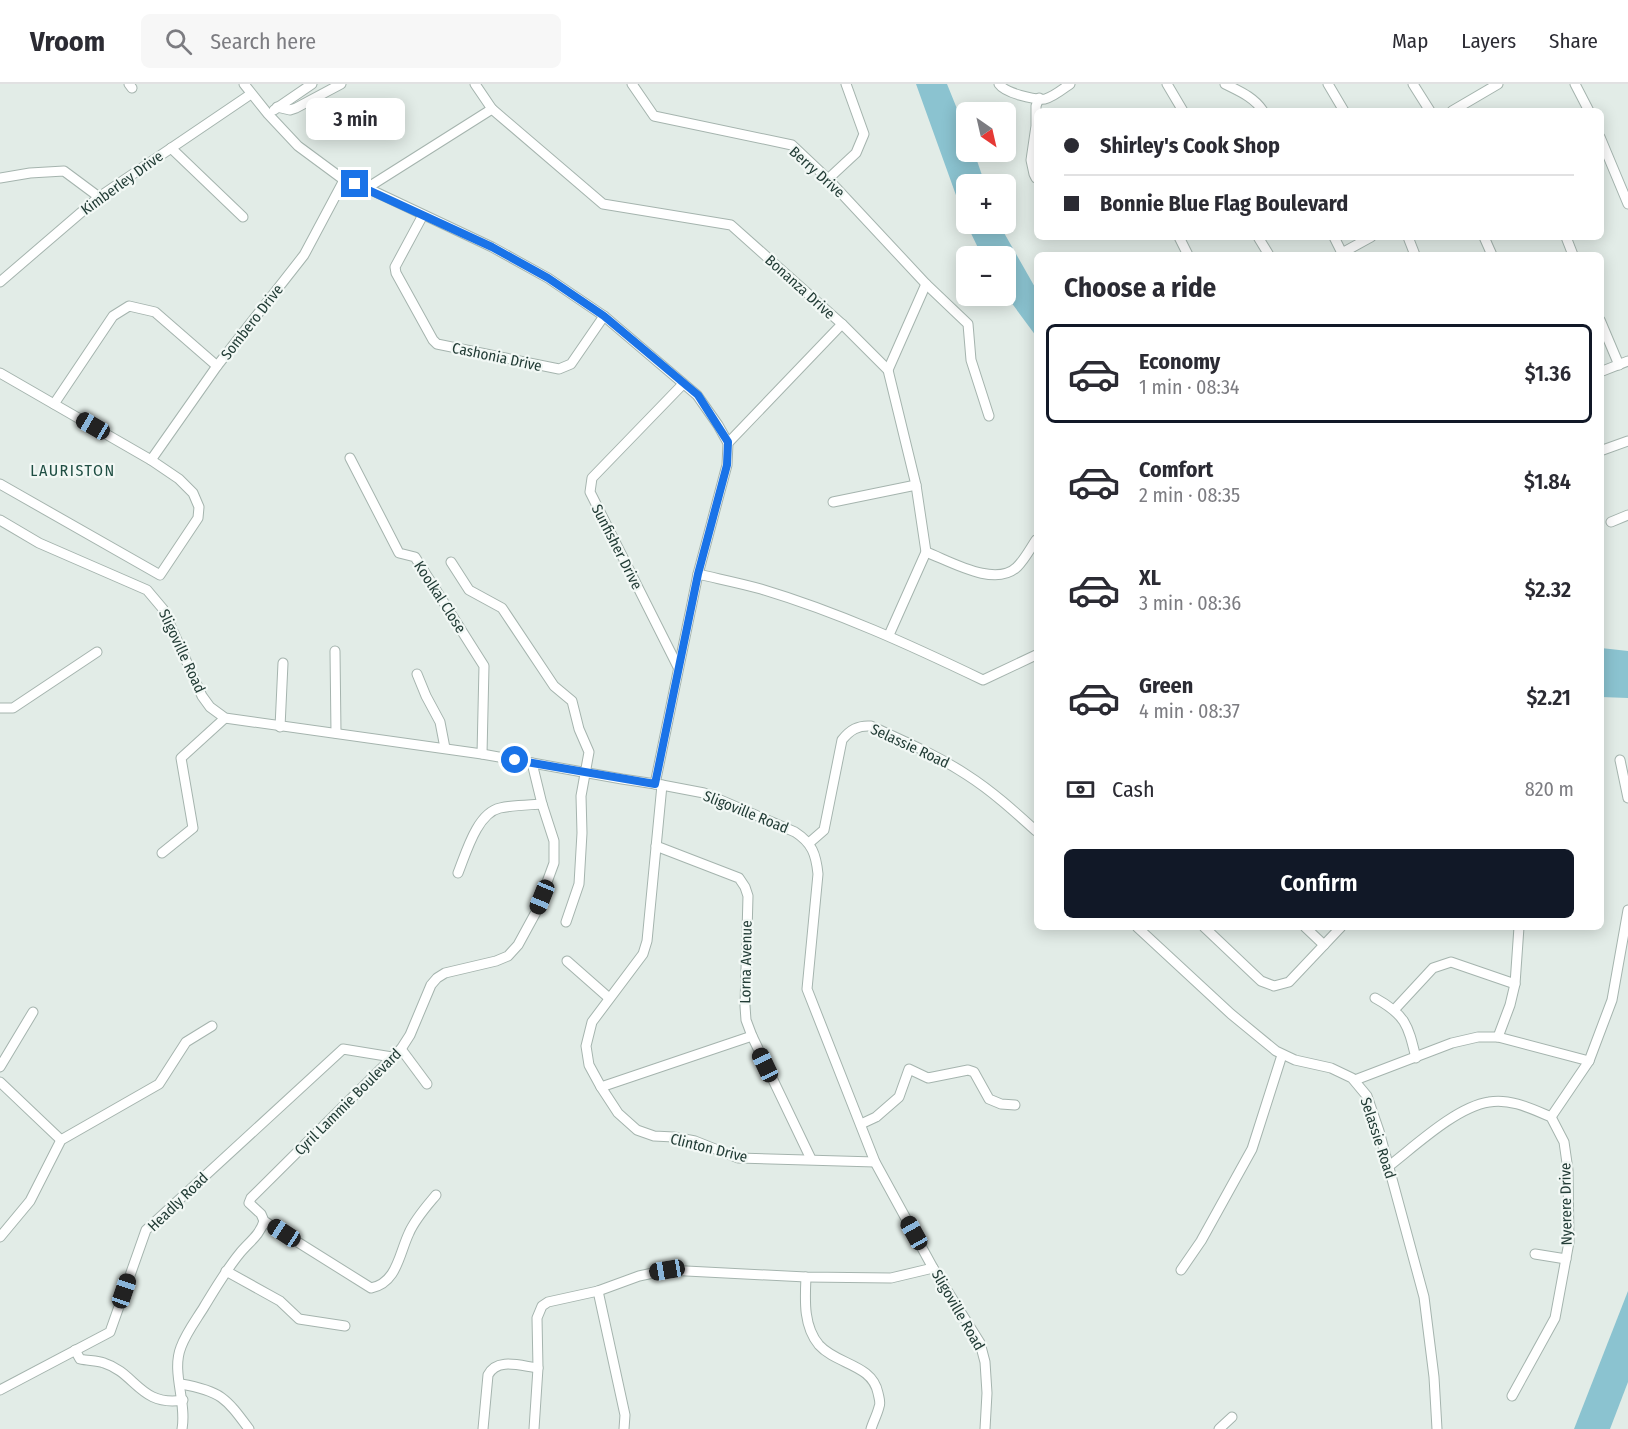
<!DOCTYPE html>
<meta charset="utf-8">
<style>
body{margin:0;font-family:"Fira Sans Condensed",sans-serif;background:#f7f7f7;color:#2b2b33;height:100vh;display:flex;flex-direction:column;font-size:22px;white-space:nowrap}
*{box-sizing:border-box;margin:0}
p{font-size:20px;color:#7c7c81}
.icon{flex:none;width:33px;height:33px;fill:none;stroke:currentColor;stroke-width:2;stroke-linecap:round;stroke-linejoin:round}
.map{position:relative;flex:1;overflow:hidden}
.drawer{position:absolute;left:1034px;top:168px;width:570px;height:678px;display:flex;flex-direction:column;background:#fff;border-radius:9px;box-shadow:0 3px 15px #0003}
.drawer>*{flex:none}
.top-card{position:absolute;left:1034px;top:24px;width:570px;height:132px;border-radius:9px;box-shadow:0 3px 15px #0003;display:grid;align-content:center;height:132px;padding:0 30px;background:#fff}
.needle{width:39px;rotate:146deg}
.tools{position:absolute;left:956px;top:18px;display:grid;gap:12px}
.tools a{display:grid;place-items:center;width:60px;height:60px;border-radius:9px;background:#fff;box-shadow:0 3px 15px #0003;font-size:30px}
.end{position:absolute;width:27px;height:27px;margin:-14px;border:8px solid #1a73e8;background:#fff;box-shadow:0 0 0 3px #fff}
.from{border-radius:50%}
.bubble{position:absolute;height:42px;border-radius:9px;background:#fff;box-shadow:0 3px 15px #0003;font-size:20px;font-weight:600;line-height:42px;text-align:center}
.car{position:absolute;width:18px;height:36px;margin:-18px -9px;border-radius:8px;box-shadow:0 0 4px 2px #0007;background:linear-gradient(#222 24%,#8ab4d8 0 40%,#222 0 76%,#8ab4d8 0 86%,#222 0)}
.top-card b{display:flex;align-items:center;gap:21px;height:57px;font-size:22px}
.top-card b+b{border-top:2px solid #e1e1e2}
.top-card i{width:15px;height:15px;background:#2b2b33}
ul{padding:0;list-style:none}
li{display:flex;align-items:center;gap:18px;height:99px;margin:0 12px 9px;padding:0 18px;border:3px solid transparent;border-radius:9px}
li div{flex:1}
li b{display:block;font-size:22px}
li em{font-style:normal;font-weight:600}
li.on{border-color:#111827}
li>.icon{width:54px;height:54px;stroke-width:1.5}
h2{padding:0 30px;font-size:27px;line-height:72px}
.pay{display:flex;align-items:center;gap:15px;height:66px;padding:0 30px;font-size:22px}
.pay p{margin-inline-start:auto}
.action{display:flex;gap:12px;margin-top:auto;padding:12px 30px}
.action a{flex:1;height:69px;border-radius:9px;background:#111827;color:#fff;font-size:24px;font-weight:600;line-height:69px;text-align:center}
header{display:flex;align-items:center;gap:36px;box-sizing:border-box;height:84px;padding:0 30px;background:#fff;border-bottom:2px solid #e1e1e2}
header strong{font-size:28px}
nav{display:flex;gap:33px;margin-inline-start:auto;font-size:21px}
.search{width:420px;height:54px;background:#f7f7f7;display:flex;align-items:center;gap:15px;box-sizing:border-box;padding:0 21px;border-radius:9px;color:#7c7c81;font-size:22px}
.map>svg:first-child{display:block}
</style>
<header>
<strong>Vroom</strong>
<div class="search"><svg class="icon" aria-label="search" viewBox="0 0 24 24"><circle cx="10" cy="10" r="6"/><path d="M15 15l6 6"/></svg>Search here</div>
<nav><a>Map</a><a>Layers</a><a>Share</a></nav>
</header>
<div class="map">
<svg width="1628" height="1345" viewBox="0 0 1628 1345">
<rect width="100%" height="100%" fill="#e2ece7"/>
<g fill="#8bc3d0">
<polygon points="916,0 947,0 966,47 966,68 974,68 985,100 966,100 966,140 999,140 1036,205 1036,252 1005,210 1005,172 982,172 966,139"/>
<polygon points="1601,564 1628,567 1628,614 1601,613"/>
<polygon points="1628,1207 1628,1298 1610,1345 1574,1345"/>
</g>
<g fill="none" stroke-linecap="round" stroke-linejoin="round">
<g stroke="#a5b4ae" stroke-width="11">
<g id="minor">
<polyline points="129,0 132,4"/>
<polyline points="244,0 268,30 298,62 344,96 367,104 492,163 548,194 604,232 697,311 718,341 728,359 727,381 698,490 655,700"/>
<polyline points="475,0 492,25 603,120 731,141 842,240 888,286 916,401 926,468 889,551"/>
<polyline points="632,0 654,32 792,61 828,95 926,200 968,240 971,276 989,332"/>
<path d="M999 0C1005 9 1034 16 1045 15 1053 13 1063 5 1070 0"/>
<polyline points="1167,0 1183,27"/>
<path d="M1225 0C1239 7 1254 13 1263 27"/>
<polyline points="1328,0 1344,27"/>
<polyline points="1413,0 1430,27"/>
<polyline points="1575,0 1589,27"/>
<polyline points="277,23 290,26 296,24 341,0"/>
<polyline points="274,26 312,0"/>
<polyline points="1452,27 1498,0"/>
<polyline points="1600,53 1628,120"/>
<polyline points="171,64 243,133"/>
<polyline points="0,94 30,89 64,87 99,113"/>
<polyline points="1036,94 1034,90 1031,76 1036,42 1036,22 1039,14"/>
<polyline points="828,95 856,69 864,50 846,0"/>
<polyline points="367,104 492,25"/>
<polyline points="423,131 395,183 396,189 433,256 437,260 559,285 571,280 604,232"/>
<polyline points="1179,153 1188,171"/>
<polyline points="1258,153 1269,171"/>
<polyline points="1334,153 1343,171"/>
<polyline points="1408,153 1415,171"/>
<polyline points="1484,153 1492,171"/>
<polyline points="1566,153 1573,171"/>
<polyline points="1342,169 1371,153"/>
<polyline points="0,198 99,113 251,10"/>
<polyline points="1600,236 1619,281"/>
<polyline points="888,286 926,200"/>
<polyline points="1600,288 1628,277"/>
<polyline points="0,289 151,376 179,395 193,409 199,423 198,434 160,491 0,400"/>
<polyline points="54,320 113,232 129,222 155,228 217,282"/>
<polyline points="728,359 842,240"/>
<polyline points="1600,367 1628,357"/>
<polyline points="350,374 399,469 415,473 484,582 482,670"/>
<polyline points="151,376 217,282 304,171 344,96"/>
<polyline points="833,418 916,401"/>
<path d="M0 436 39 459 147 506 163 525 202 612 210 623 225 634 482 670 622 695 662 701 704 709 795 748C812 759 816 770 818 790L807 905 875 1078 933 1184 980 1259 985 1278 987 1309 985 1345"/>
<polyline points="1611,438 1628,431"/>
<path d="M926 468C950 477 995 504 1017 483 1025 475 1030 465 1036 456"/>
<polyline points="451,478 469,506 502,524 554,602 572,617 579,645 589,668 581,712 582,749 579,800 566,838"/>
<path d="M698 490C719 495 740 499 761 505 838 528 910 561 983 596L1036 571"/>
<polyline points="335,567 336,649"/>
<polyline points="678,583 590,408 592,394 683,300"/>
<polyline points="417,590 426,612 440,638 445,664"/>
<polyline points="0,624 13,624 97,568"/>
<polyline points="280,643 283,579"/>
<polyline points="1620,676 1628,714"/>
<polyline points="662,701 647,857 643,870 592,938 586,962 589,981 601,1003 618,1029 637,1046 654,1052 674,1053 695,1057 738,1074 875,1078"/>
<path d="M809 759 824 746 842 656C850 646 858 641 871 642 903 657 937 671 967 691 992 707 1014 727 1036 747"/>
<polyline points="656,762 739,794 745,803 748,812 745,922 746,936 752,952 811,1075"/>
<polyline points="162,769 193,744 181,674 225,634"/>
<path d="M458 789C466 769 477 729 500 724 513 721 528 721 542 720"/>
<polyline points="1137,843 1231,930 1276,967 1295,976 1331,984 1352,994 1367,1012 1379,1047 1424,1213 1434,1293 1437,1345"/>
<polyline points="1204,843 1261,897 1274,902 1289,898 1341,843"/>
<polyline points="1305,843 1324,861"/>
<polyline points="567,877 609,914"/>
<path d="M1375 914C1406 931 1408 941 1416 974"/>
<polyline points="1395,925 1433,884 1451,878 1515,900"/>
<polyline points="1498,953 1510,921 1515,900 1519,843"/>
<polyline points="401,965 427,1000"/>
<polyline points="0,983 33,928"/>
<polyline points="1355,996 1452,959 1478,953 1498,953 1589,977"/>
<polyline points="0,998 61,1056"/>
<polyline points="601,1003 752,952"/>
<polyline points="1551,1033 1589,977 1612,916 1628,826"/>
<polyline points="861,1040 876,1033 899,1013 909,985 928,994 968,986 974,988 989,1015 1001,1020 1015,1021"/>
<path d="M1389 1082C1415 1062 1456 1023 1489 1018 1510 1014 1532 1025 1551 1033L1564 1058 1568 1086 1569 1158 1555 1234 1512 1312"/>
<path d="M436 1111C426 1123 415 1135 409 1149 399 1170 397 1199 371 1204L264 1137 261 1130 249 1119 251 1114 401 965 410 951 431 901 437 894 445 889 496 877 508 872 518 861 536 828 554 779V757L542 720 532 679"/>
<polyline points="0,1153 30,1117 61,1056 159,1000 186,958 212,942"/>
<polyline points="1535,1170 1566,1175"/>
<polyline points="1181,1186 1201,1157 1252,1065 1282,971"/>
<polyline points="226,1187 280,1217 299,1235 345,1242"/>
<path d="M806 1193C805 1215 803 1242 819 1261 837 1281 872 1280 878 1309 879 1314 881 1319 879 1323 877 1331 873 1338 871 1345"/>
<polyline points="598,1207 625,1331 624,1345"/>
<path d="M75 1266 80 1275C88 1277 97 1276 104 1279 136 1289 140 1323 183 1316"/>
<path d="M181 1300C221 1307 226 1314 249 1345"/>
<polyline points="0,1306 110,1248 146,1146 343,965 392,973"/>
<path d="M182 1345C187 1318 171 1288 181 1263 186 1249 196 1236 204 1223 215 1205 226 1186 240 1169 249 1158 260 1151 264 1137"/>
<path d="M483 1345 488 1291C497 1273 521 1282 538 1284"/>
<polyline points="534,1345 538,1284 537,1234 542,1222 548,1218 598,1207 639,1192 667,1186 806,1193 891,1194 933,1184"/>
<polyline points="1219,1345 1232,1333"/>
</g>
</g>
<use href="#minor" stroke="#fff" stroke-width="9"/>
</g>
<g fill="none" stroke-linecap="round" stroke-linejoin="round">
<polyline stroke="#1a73e8" stroke-width="8" points="355,100 492,163 548,194 604,232 698,311 728,358 727,381 698,490 655,700 515,676"/>
</g>
<g text-anchor="middle" dominant-baseline="central" stroke-width="4.5" stroke-linejoin="round" paint-order="stroke">
<g font-size="15" fill="#223c36" stroke="#f2f8f5">
<text transform="translate(817 88) rotate(42)">Berry Drive</text>
<text transform="translate(122 99) rotate(-36)">Kimberley Drive</text>
<text transform="translate(800 203) rotate(42)">Bonanza Drive</text>
<text transform="translate(252 238) rotate(-52)">Sombero Drive</text>
<text transform="translate(497 273) rotate(12)">Cashonia Drive</text>
<text transform="translate(617 463) rotate(63)">Sunfisher Drive</text>
<text transform="translate(440 513) rotate(57)">Koolkal Close</text>
<text transform="translate(182 567) rotate(65)">Sligoville Road</text>
<text transform="translate(910 662) rotate(25)">Selassie Road</text>
<text transform="translate(746 728) rotate(22)">Sligoville Road</text>
<text transform="translate(746 878) rotate(-89)">Lorna Avenue</text>
<text transform="translate(348 1018) rotate(-45)">Cyril Lammie Boulevard</text>
<text transform="translate(1378 1054) rotate(72)">Selassie Road</text>
<text transform="translate(709 1064) rotate(14)">Clinton Drive</text>
<text transform="translate(178 1118) rotate(-44)">Headly Road</text>
<text transform="translate(1566 1120) rotate(-91)">Nyerere Drive</text>
<text transform="translate(958 1226) rotate(60)">Sligoville Road</text>
</g>
<g font-size="16" letter-spacing="1.5" fill="#1f4e43" stroke="#f2f8f5">
<text x="73" y="386">LAURISTON</text>
</g>
</g>
</svg>
<div class="tools">
<a><svg class="needle" viewBox="-14 -14 28 28"><path d="M0-13l5 13h-10z" fill="#e53935"/><path d="M0 13l5-13h-10z" fill="#7c7c81"/></svg></a>
<a>+</a>
<a>−</a>
</div>
<i class="end from" style="left:515px;top:676px"></i>
<i class="end" style="left:355px;top:100px"></i>
<div class="bubble" style="left:306px;top:14px;width:99px">3 min</div>
<i class="car" style="left:93px;top:342px;rotate:300deg"></i>
<i class="car" style="left:542px;top:813px;rotate:202deg"></i>
<i class="car" style="left:765px;top:981px;rotate:335deg"></i>
<i class="car" style="left:284px;top:1149px;rotate:303deg"></i>
<i class="car" style="left:914px;top:1149px;rotate:331deg"></i>
<i class="car" style="left:667px;top:1186px;rotate:260deg"></i>
<i class="car" style="left:124px;top:1207px;rotate:19deg"></i>
<div class="top-card">
<b><i class="from"></i>Shirley's Cook Shop</b>
<b><i></i>Bonnie Blue Flag Boulevard</b>
</div>
<section class="drawer">
<h2>Choose a ride</h2>
<ul>
<li class="on"><svg class="icon" aria-label="car" viewBox="0 0 24 24"><path d="M5 17H2v-5l4-1 3-4h7l3 4 3 1v5h-3M9 17h6M6 11h13"/><circle cx="7" cy="17" r="2"/><circle cx="17" cy="17" r="2"/></svg><div><b>Economy</b><p>1 min · 08:34</p></div><em>$1.36</em></li>
<li><svg class="icon" aria-label="car" viewBox="0 0 24 24"><path d="M5 17H2v-5l4-1 3-4h7l3 4 3 1v5h-3M9 17h6M6 11h13"/><circle cx="7" cy="17" r="2"/><circle cx="17" cy="17" r="2"/></svg><div><b>Comfort</b><p>2 min · 08:35</p></div><em>$1.84</em></li>
<li><svg class="icon" aria-label="car" viewBox="0 0 24 24"><path d="M5 17H2v-5l4-1 3-4h7l3 4 3 1v5h-3M9 17h6M6 11h13"/><circle cx="7" cy="17" r="2"/><circle cx="17" cy="17" r="2"/></svg><div><b>XL</b><p>3 min · 08:36</p></div><em>$2.32</em></li>
<li><svg class="icon" aria-label="car" viewBox="0 0 24 24"><path d="M5 17H2v-5l4-1 3-4h7l3 4 3 1v5h-3M9 17h6M6 11h13"/><circle cx="7" cy="17" r="2"/><circle cx="17" cy="17" r="2"/></svg><div><b>Green</b><p>4 min · 08:37</p></div><em>$2.21</em></li>
</ul>
<div class="pay"><svg class="icon" aria-label="cash" viewBox="0 0 24 24"><path d="M3 7h18v10H3z"/><circle cx="12" cy="12" r="2"/></svg>Cash<p>820 m</p></div>
<div class="action"><a>Confirm</a></div>
</section>
</div>
